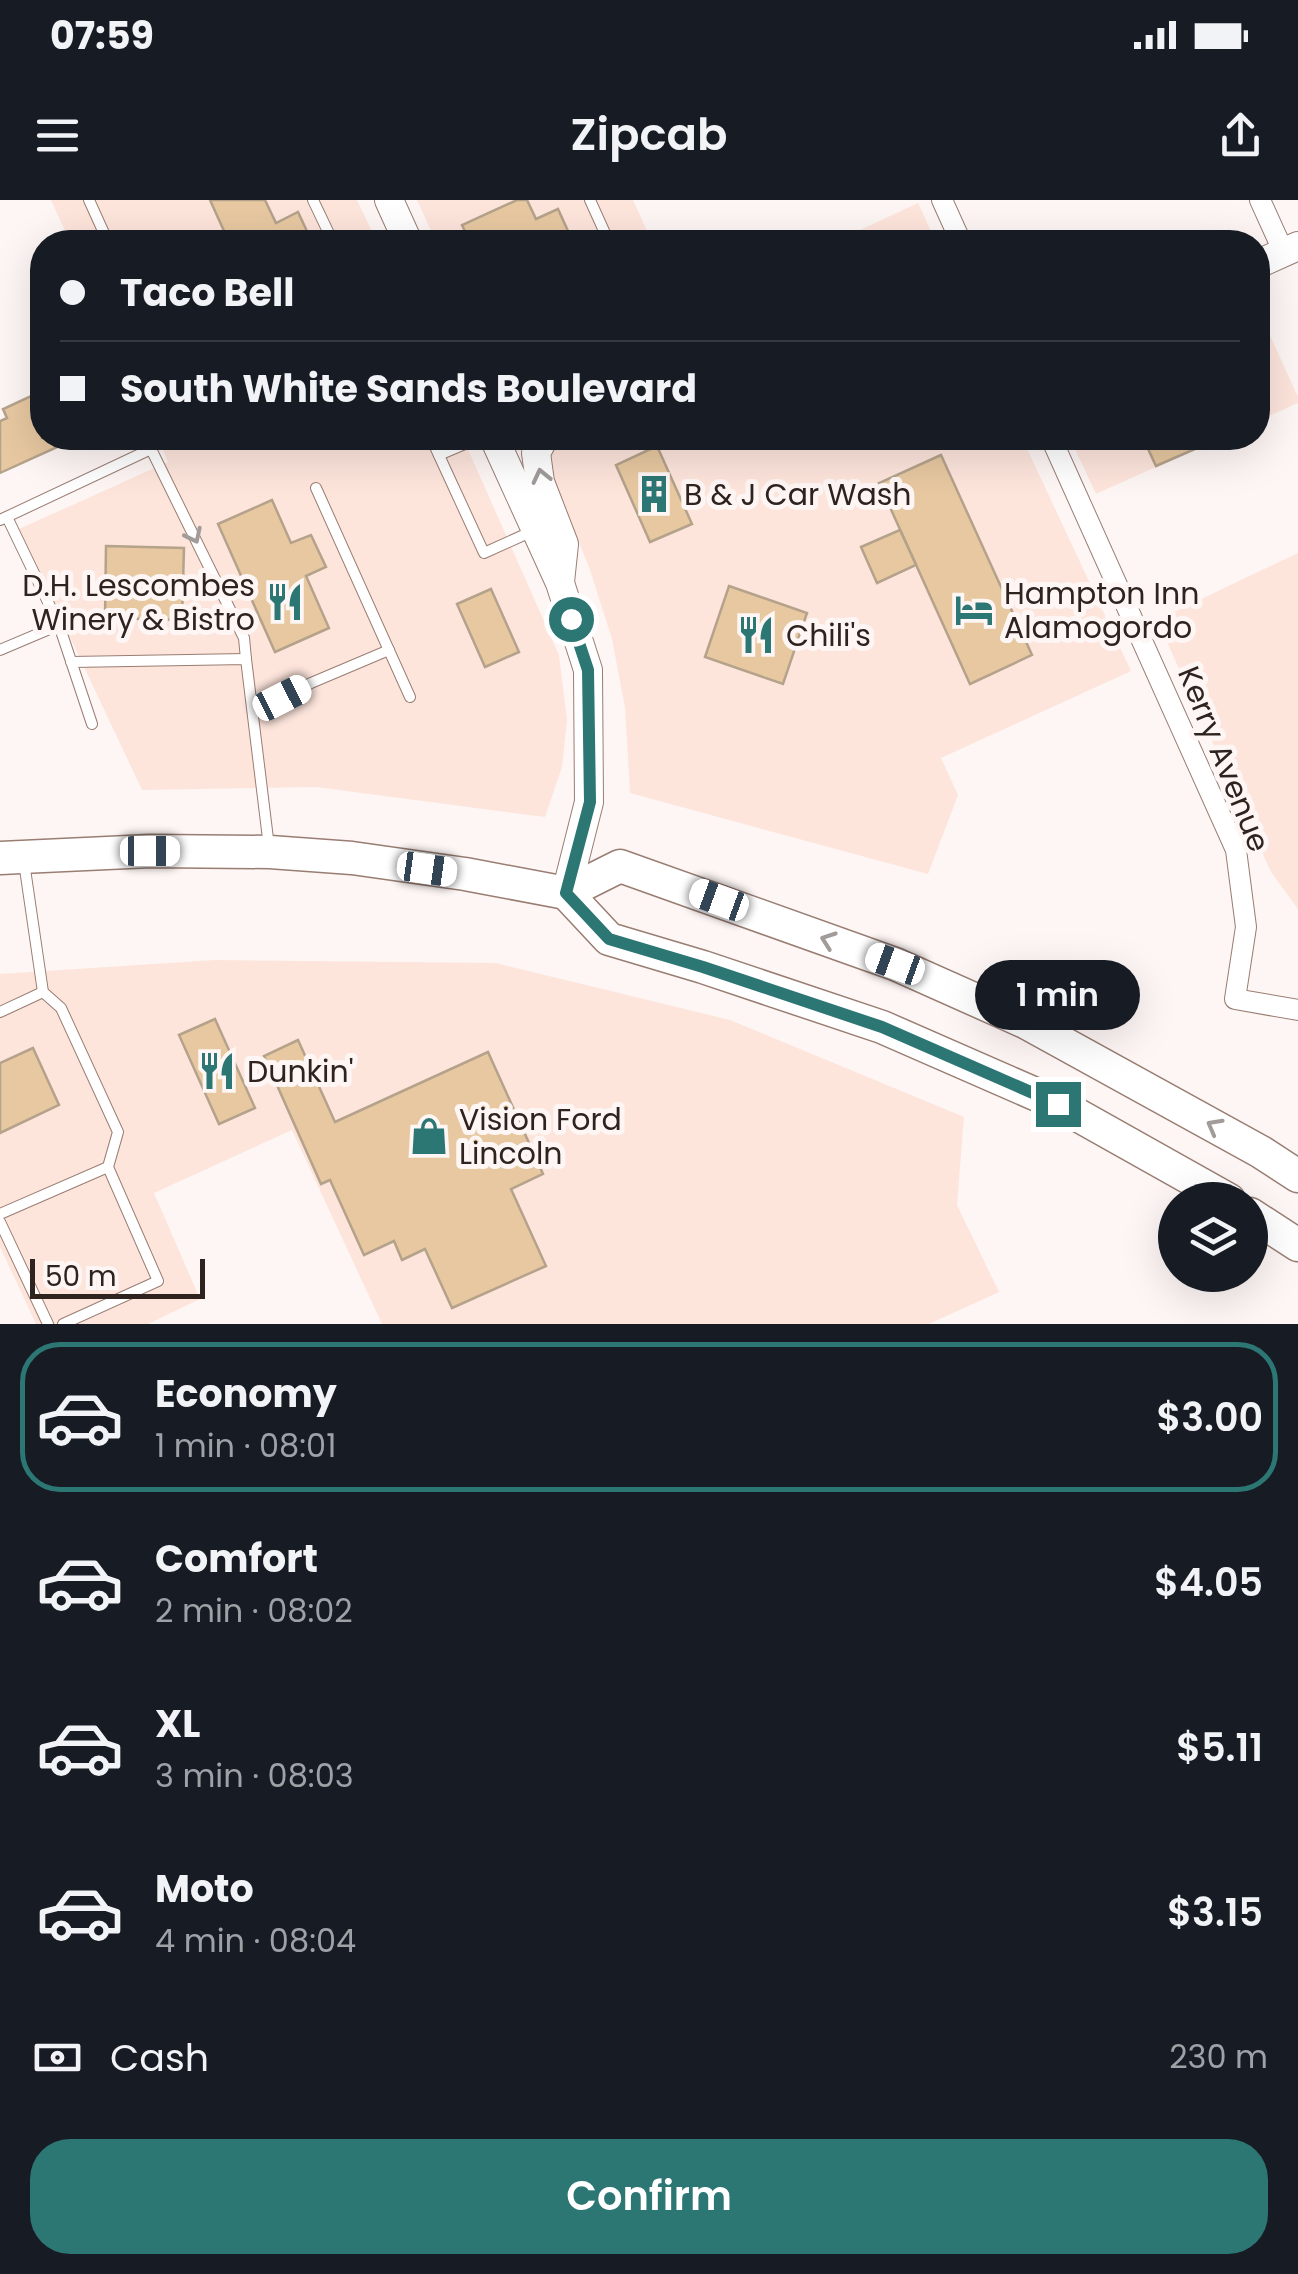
<!DOCTYPE html>
<meta charset="utf-8">
<style>
body{margin:0;font-family:Poppins,sans-serif;background:#20242c;color:#f1f3f6;height:100vh;display:flex;flex-direction:column;font-size:38px;white-space:nowrap}
*{box-sizing:border-box;margin:0}
p{font-size:32px;color:#9ea1a6}
.icon{flex:none;width:55px;height:55px;fill:none;stroke:currentColor;stroke-width:2;stroke-linecap:round;stroke-linejoin:round}
.map{position:relative;height:1124px;overflow:hidden}
.side{display:flex;flex-direction:column;background:#171b24;flex:1}
.side>*{flex:none}
.guide{position:absolute;left:30px;top:30px;width:1240px;height:220px;border-radius:40px;box-shadow:0 10px 40px #0002;display:grid;align-content:center;height:220px;padding:0 30px;background:#171b24}
.tools{position:absolute;left:1158px;top:982px;display:grid;gap:20px}
.tools a{display:grid;place-items:center;width:110px;height:110px;border-radius:50%;background:#171b24;box-shadow:0 10px 40px #0002;font-size:50px}
.scale{position:absolute;left:30px;bottom:25px;width:175px;box-sizing:border-box;padding-left:10px;border:5px solid #2e231e;border-top:0;font-size:28px;line-height:35px;white-space:nowrap;color:#2e231e;-webkit-text-stroke:8px #fdf6f4;paint-order:stroke}
.end{position:absolute;width:45px;height:45px;margin:-22px;border:12px solid #2c7674;background:#fff;box-shadow:0 0 0 5px #fff}
.from{border-radius:50%}
.bubble{position:absolute;height:70px;border-radius:35px;background:#171b24;box-shadow:0 10px 40px #0002;font-size:32px;font-weight:600;line-height:70px;text-align:center}
.car{position:absolute;width:30px;height:60px;margin:-30px -15px;border-radius:12px;box-shadow:0 0 8px 2px #0007;background:linear-gradient(#fff 24%,#345 0 40%,#fff 0 76%,#345 0 86%,#fff 0)}
.guide b{display:flex;align-items:center;gap:35px;height:95px;font-size:38px}
.guide b+b{border-top:2px solid #363941}
.guide i{width:25px;height:25px;background:#f1f3f6}
ul{padding:18px 0 0;list-style:none}
li{display:flex;align-items:center;gap:30px;height:150px;margin:0 20px 15px;padding:0 10px;border:5px solid transparent;border-radius:40px}
li div{flex:1}
li b{display:block;font-size:38px}
li em{font-style:normal;font-weight:600}
li.selected{border-color:#2c7674}
li>.icon{width:90px;height:90px;stroke-width:1.5}
.pay{display:flex;align-items:center;gap:25px;height:110px;padding:0 30px;font-size:38px}
.pay p{margin-inline-start:auto}
.button{display:flex;gap:20px;margin-top:auto;padding:20px 30px}
.button a{flex:1;height:115px;border-radius:40px;background:#2c7674;color:#fff;font-size:40px;font-weight:600;line-height:115px;text-align:center}
.status{display:flex;justify-content:space-between;align-items:center;height:70px;padding:0 50px;background:#171b24;direction:ltr}
.status svg{height:28px;fill:currentColor}
header{display:flex;justify-content:space-between;align-items:center;height:130px;padding:0 30px;background:#171b24;font-size:45px;font-weight:600}
.map>svg:first-child{display:block}
</style>
<div class="status"><b>07:59</b><svg viewBox="0 0 49 12"><path d="M0 12V9h3v3zM5 12V6h3v6zM10 12V3h3v9zM15 12V0h3v12zM26 1h20v11H26zM47 4h2v5h-2z"/></svg></div>
<header><svg class="icon" aria-label="menu" viewBox="0 0 24 24"><path d="M4 6h16M4 12h16M4 18h16"/></svg>Zipcab<svg class="icon" aria-label="share" viewBox="0 0 24 24"><path d="M12 15V3M7 8l5-5 5 5M5 13v7h14v-7"/></svg></header>
<div class="map">
<svg width="1298" height="1124" viewBox="0 0 1298 1124">
<rect width="100%" height="100%" fill="#fdf6f4"/>
<g fill="#fde5dc">
<polygon points="51,0 357,0 377,42 70,42"/>
<polygon points="417,0 633,0 652,42 436,42"/>
<polygon points="918,3 936,42 834,42"/>
<polygon points="1258,109 1298,197 1298,203 1258,221"/>
<polygon points="158,238 463,238 559,455 567,520 562,567 545,617 316,587 142,590 19,329 168,262"/>
<polygon points="561,238 1022,238 1131,471 941,558 958,595 928,674 630,593 625,508 612,439 590,370 552,274 551,252"/>
<polygon points="1070,238 1220,238 1096,294"/>
<polygon points="1298,353 1298,709 1271,672 1157,420"/>
<polygon points="215,760 496,763 730,820 964,917 957,1005 999,1092 929,1124 382,1124 292,930 154,993 200,1099 148,1124 36,1124 0,1047 0,774"/>
</g>
<g fill="#e7c8a1" stroke="#b5a28b" stroke-width="2.5">
<polygon points="210,0 265,0 276,23 298,12 312,42 229,42"/>
<polygon points="517,0 527,0 536,19 558,9 573,42 470,42 462,25"/>
<polygon points="856,34 879,42 853,42"/>
<polygon points="42,191 42,238 77,238 0,273 0,221 7,218 3,209"/>
<polygon points="1143,238 1220,238 1156,266"/>
<polygon points="657,246 692,324 650,342 616,265"/>
<polygon points="941,255 1032,455 970,484 879,283"/>
<polygon points="272,300 291,343 311,335 326,367 306,376 329,428 275,452 218,324"/>
<polygon points="900,330 916,365 877,383 861,347"/>
<polygon points="106,346 184,348 182,420 105,418"/>
<polygon points="729,386 807,413 783,484 705,457"/>
<polygon points="491,389 519,452 485,467 457,404"/>
<polygon points="215,819 255,908 219,924 179,835"/>
<polygon points="298,840 335,922 488,852 543,974 511,989 546,1066 452,1108 425,1049 402,1060 394,1041 364,1055 330,980 321,984 264,856"/>
<polygon points="33,848 59,905 0,933 0,863"/>
</g>
<g fill="none" stroke-linecap="round" stroke-linejoin="round">
<g stroke="#997d72" stroke-width="12">
<g id="service">
<polyline points="89,0 108,42"/>
<polyline points="313,0 333,42"/>
<polyline points="590,0 609,42"/>
<polyline points="431,238 484,353 535,330"/>
<polyline points="439,255 479,238"/>
<polyline points="316,288 410,497"/>
<polyline points="7,317 59,425"/>
<polyline points="0,320 151,249 244,438 246,459"/>
<polyline points="0,450 59,425 92,524"/>
<polyline points="71,462 246,459 269,647"/>
<polyline points="253,513 311,483 389,450"/>
<polyline points="24,662 43,792 61,808 118,932 108,967 158,1081 63,1124"/>
<polyline points="0,812 43,792"/>
<polyline points="0,1014 108,967"/>
<polyline points="0,1022 48,1124"/>
</g>
</g>
<g stroke="#997d72" stroke-width="22">
<g id="minor">
<polyline points="942,0 961,42"/>
<polyline points="1260,0 1284,53"/>
<polyline points="1051,238 1236,650 1246,727 1235,799 1298,810"/>
</g>
</g>
<g stroke="#997d72" stroke-width="30">
<g id="secondary">
<polyline points="389,0 408,42"/>
<polyline points="1258,64 1298,46"/>
<polyline points="494,238 560,383 588,470 589,602 566,693"/>
<polyline points="544,238 536,253 540,282 564,344 560,382"/>
</g>
</g>
<g stroke="#997d72" stroke-width="35">
<g id="primary">
<polyline points="0,658 150,651 270,652 352,658 465,674 566,693 620,666 895,764 1025,822 1261,952 1298,976"/>
<polyline points="566,693 609,739 703,767 882,827 1058,904 1229,1000"/>
<polyline points="1250,1014 1298,1045"/>
</g>
</g>
<use href="#service" stroke="#fff" stroke-width="10"/>
<use href="#minor" stroke="#fff" stroke-width="20"/>
<use href="#secondary" stroke="#fff" stroke-width="28"/>
<use href="#primary" stroke="#fff" stroke-width="32"/>
</g>
<defs><path id="oneway-chevron" d="M-2-3.5L2.5 0L-2 3.5" fill="none" stroke-width="1.6" stroke-linecap="round" stroke-linejoin="round" transform="scale(2.5)"/></defs>
<g stroke="#a19c9a">
<use href="#oneway-chevron" transform="translate(541 276) rotate(-103)"/>
<use href="#oneway-chevron" transform="translate(194 336) rotate(64)"/>
<use href="#oneway-chevron" transform="translate(828 740) rotate(-160)"/>
<use href="#oneway-chevron" transform="translate(1214 926) rotate(-151)"/>
</g>
<g fill="none" stroke-linecap="round" stroke-linejoin="round">
<polyline stroke="#2c7674" stroke-width="12" points="571,419 588,470 590,602 566,693 609,739 703,767 882,827 1058,904"/>
</g>
<defs>
<g id="building-bare" transform="scale(3)"><path d="M-4-6H4V6H1V3H-1V6H-4ZM-2.5-4.3h1.7v1.8h-1.7ZM.8-4.3h1.7v1.8H.8ZM-2.5-1h1.7V.8h-1.7ZM.8-1h1.7V.8H.8Z" fill="#2c7674" stroke="#fdf6f4" stroke-width="2.5" paint-order="stroke"/></g>
<g id="restaurant-bare" transform="scale(3)"><path d="M-5-6h1v4h1v-4h1v4h1v-4h1v5L-1.5 .5V6h-2V.5L-5-1ZM5-6V6H3V1.5H1.5Q1.5-4 5-6Z" fill="#2c7674" stroke="#fdf6f4" stroke-width="2.5" paint-order="stroke"/></g>
<g id="hotel-bare" transform="scale(3)"><path d="M-6-4.5h1.5V1H6V5H4.5V3h-9V5H-6ZM-4 0a1.8 1.8 0 1 1 3.6 0ZM.5 0V-2.5h3Q6-2.5 6 0Z" fill="#2c7674" stroke="#fdf6f4" stroke-width="2.5" paint-order="stroke"/></g>
<g id="shop-bare" transform="scale(3)"><path d="M-5-2.5h2.3a2.7 3.5 0 0 1 5.4 0H5L5.5 6h-11ZM-1.5-2.5h3a1.5 2.3 0 0 0-3 0Z" fill="#2c7674" stroke="#fdf6f4" stroke-width="2.5" paint-order="stroke"/></g>
</defs>
<g fill-rule="evenodd">
<use href="#building-bare" x="654" y="294"/>
<use href="#restaurant-bare" x="285" y="402"/>
<use href="#hotel-bare" x="974" y="410"/>
<use href="#restaurant-bare" x="756" y="435"/>
<use href="#restaurant-bare" x="217" y="871"/>
<use href="#shop-bare" x="429" y="936"/>
</g>
<g text-anchor="middle" dominant-baseline="central" stroke-width="10" stroke-linejoin="round" paint-order="stroke">
<g font-size="30" fill="#2e231e" stroke="#fdf6f4" text-anchor="start">
<text x="684" y="294">B &amp; J Car Wash</text>
<text x="255" y="385" text-anchor="end">D.H. Lescombes<tspan x="255" dy="34">Winery &amp; Bistro</tspan></text>
<text x="1004" y="393">Hampton Inn<tspan x="1004" dy="34">Alamogordo</tspan></text>
<text x="786" y="435">Chili's</text>
<text x="247" y="871">Dunkin'</text>
<text x="459" y="919">Vision Ford<tspan x="459" dy="34">Lincoln</tspan></text>
</g>
<g font-size="30" fill="#2e231e" stroke="#fdf6f4">
<text transform="translate(1224 559) rotate(68)">Kerry Avenue</text>
</g>
</g>
</svg>
<div class="tools">
<a><svg class="icon" aria-label="layers" viewBox="0 0 24 24"><path d="M12 4l9 5-9 5-9-5zM3 14l9 5 9-5"/></svg></a>
</div>
<div class="scale">50 m</div>
<i class="end from" style="left:571px;top:419px"></i>
<i class="end" style="left:1058px;top:904px"></i>
<div class="bubble" style="left:975px;top:760px;width:165px">1 min</div>
<i class="car" style="left:282px;top:498px;rotate:63deg"></i>
<i class="car" style="left:150px;top:651px;rotate:90deg"></i>
<i class="car" style="left:427px;top:669px;rotate:98deg"></i>
<i class="car" style="left:719px;top:700px;rotate:290deg"></i>
<i class="car" style="left:895px;top:764px;rotate:290deg"></i>
<div class="guide">
<b><i class="from"></i>Taco Bell</b>
<b><i></i>South White Sands Boulevard</b>
</div>
</div>
<section class="side">
<ul>
<li class="selected"><svg class="icon" aria-label="car" viewBox="0 0 24 24"><path d="M5 17H2v-5l4-1 3-4h7l3 4 3 1v5h-3M9 17h6M6 11h13"/><circle cx="7" cy="17" r="2"/><circle cx="17" cy="17" r="2"/></svg><div><b>Economy</b><p>1 min · 08:01</p></div><em>$3.00</em></li>
<li><svg class="icon" aria-label="car" viewBox="0 0 24 24"><path d="M5 17H2v-5l4-1 3-4h7l3 4 3 1v5h-3M9 17h6M6 11h13"/><circle cx="7" cy="17" r="2"/><circle cx="17" cy="17" r="2"/></svg><div><b>Comfort</b><p>2 min · 08:02</p></div><em>$4.05</em></li>
<li><svg class="icon" aria-label="car" viewBox="0 0 24 24"><path d="M5 17H2v-5l4-1 3-4h7l3 4 3 1v5h-3M9 17h6M6 11h13"/><circle cx="7" cy="17" r="2"/><circle cx="17" cy="17" r="2"/></svg><div><b>XL</b><p>3 min · 08:03</p></div><em>$5.11</em></li>
<li><svg class="icon" aria-label="car" viewBox="0 0 24 24"><path d="M5 17H2v-5l4-1 3-4h7l3 4 3 1v5h-3M9 17h6M6 11h13"/><circle cx="7" cy="17" r="2"/><circle cx="17" cy="17" r="2"/></svg><div><b>Moto</b><p>4 min · 08:04</p></div><em>$3.15</em></li>
</ul>
<div class="pay"><svg class="icon" aria-label="cash" viewBox="0 0 24 24"><path d="M3 7h18v10H3z"/><circle cx="12" cy="12" r="2"/></svg>Cash<p>230 m</p></div>
<div class="button"><a>Confirm</a></div>
</section>
